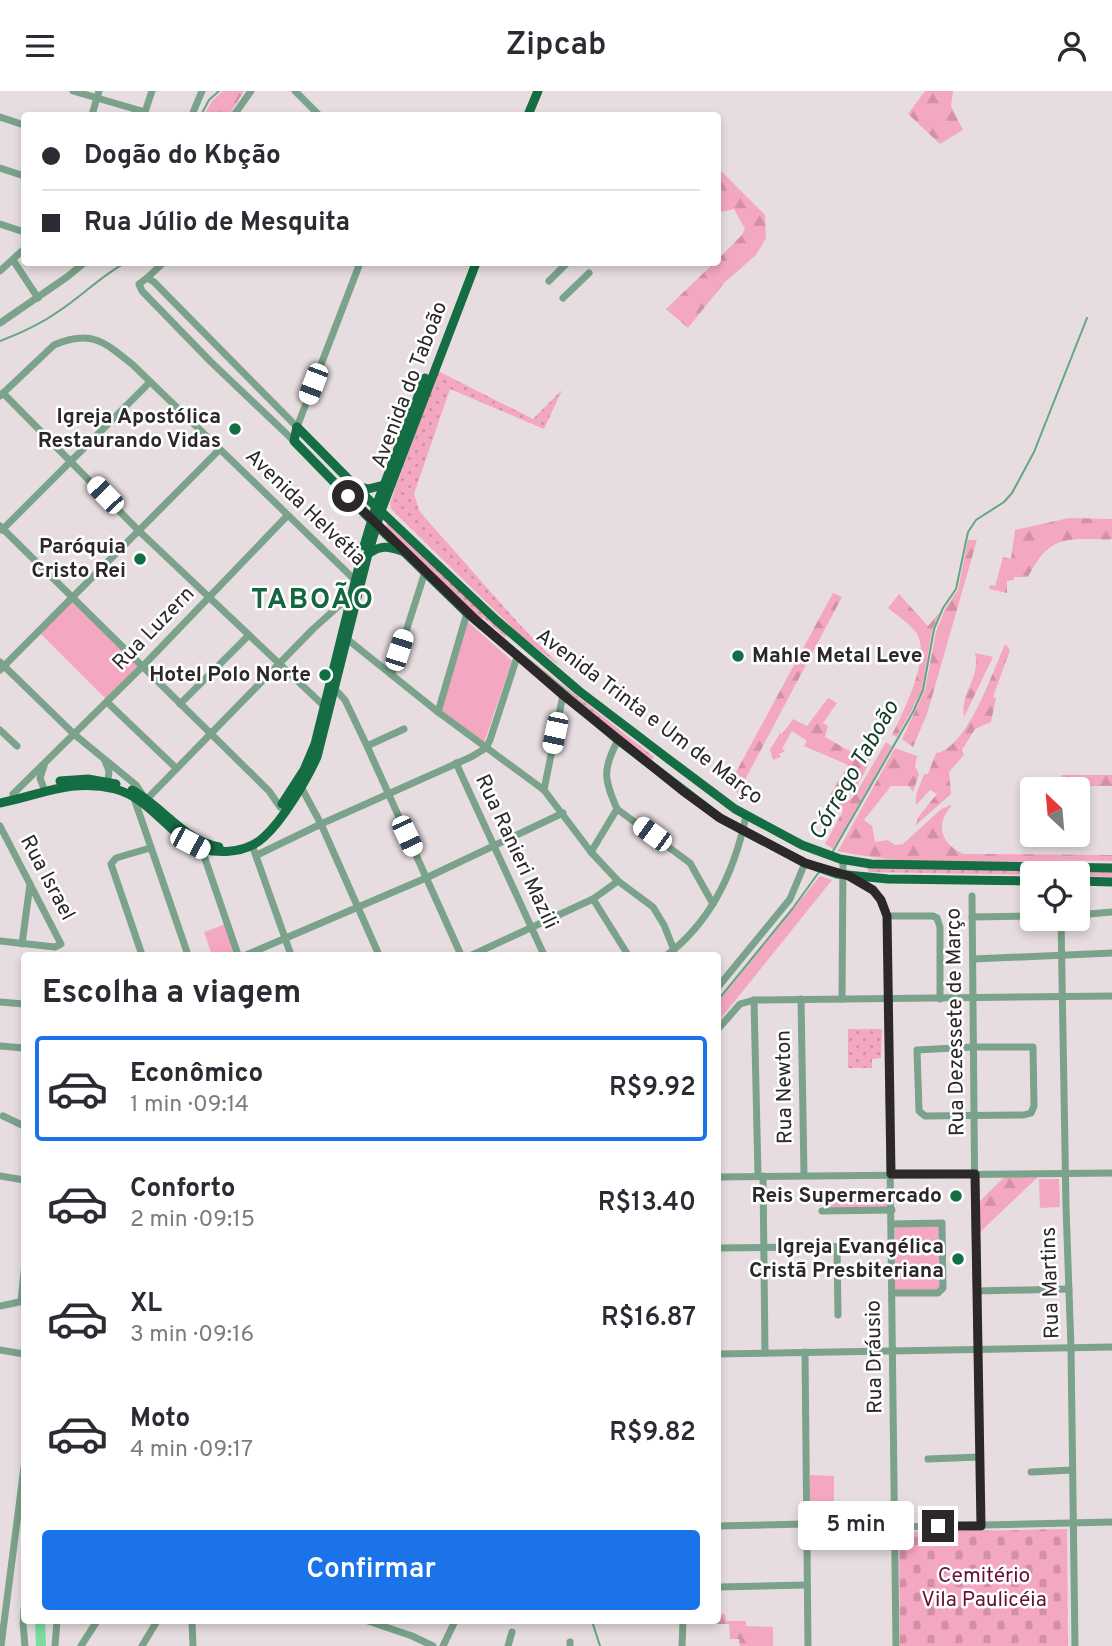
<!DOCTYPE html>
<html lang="pt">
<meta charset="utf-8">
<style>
body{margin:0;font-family:Overpass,sans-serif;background:#f2f2f3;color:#2b2b33;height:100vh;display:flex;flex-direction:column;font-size:26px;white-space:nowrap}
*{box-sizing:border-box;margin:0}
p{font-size:23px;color:#7c7c81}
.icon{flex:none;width:38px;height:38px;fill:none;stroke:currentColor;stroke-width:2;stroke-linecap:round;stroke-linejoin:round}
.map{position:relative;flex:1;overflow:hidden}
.drawer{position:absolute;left:21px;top:861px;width:700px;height:672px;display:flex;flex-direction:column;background:#fff;border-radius:7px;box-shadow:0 4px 10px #0003}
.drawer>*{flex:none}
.banner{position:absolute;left:21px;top:21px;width:700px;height:154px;border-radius:7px;box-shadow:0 4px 10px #0003;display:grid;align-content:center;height:154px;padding:0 21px;background:#fff}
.needle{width:46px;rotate:334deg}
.buttons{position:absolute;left:1020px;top:686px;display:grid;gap:14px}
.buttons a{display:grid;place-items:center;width:70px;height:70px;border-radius:7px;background:#fff;box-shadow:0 4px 10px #0003;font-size:35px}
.end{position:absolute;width:32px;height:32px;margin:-16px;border:9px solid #2c282a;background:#fff;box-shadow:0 0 0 4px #fff}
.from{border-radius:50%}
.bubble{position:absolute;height:49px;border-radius:7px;background:#fff;box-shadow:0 4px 10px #0003;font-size:23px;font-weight:600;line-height:49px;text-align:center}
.car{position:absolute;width:21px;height:42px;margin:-21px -10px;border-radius:9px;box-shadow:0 0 5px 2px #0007;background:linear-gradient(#fff 24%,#345 0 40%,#fff 0 76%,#345 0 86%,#fff 0)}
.banner b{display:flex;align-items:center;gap:24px;height:66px;font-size:26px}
.banner b+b{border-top:2px solid #e1e1e2}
.banner i{width:18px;height:18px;background:#2b2b33}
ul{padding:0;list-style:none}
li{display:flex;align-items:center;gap:21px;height:105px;margin:0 14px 10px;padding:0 7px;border:4px solid transparent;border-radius:7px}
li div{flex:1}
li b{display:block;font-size:26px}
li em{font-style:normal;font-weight:600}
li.current{border-color:#1a73e8}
li>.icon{width:63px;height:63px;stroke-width:1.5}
h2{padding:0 21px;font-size:32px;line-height:84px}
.cta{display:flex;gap:14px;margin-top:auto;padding:14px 21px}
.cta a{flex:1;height:80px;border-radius:7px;background:#1a73e8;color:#fff;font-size:28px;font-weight:600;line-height:80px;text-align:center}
header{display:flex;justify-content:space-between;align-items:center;height:91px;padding:0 21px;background:#fff;font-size:32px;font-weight:600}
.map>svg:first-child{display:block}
</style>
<header><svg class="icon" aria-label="menu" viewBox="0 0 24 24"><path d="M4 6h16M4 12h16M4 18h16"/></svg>Zipcab<svg class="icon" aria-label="person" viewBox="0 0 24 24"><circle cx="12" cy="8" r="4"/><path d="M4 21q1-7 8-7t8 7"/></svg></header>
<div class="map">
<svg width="1112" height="1555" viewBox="0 0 1112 1555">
<defs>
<pattern id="grass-dots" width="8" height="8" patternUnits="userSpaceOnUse" patternTransform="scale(1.75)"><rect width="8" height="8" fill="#f4a7c0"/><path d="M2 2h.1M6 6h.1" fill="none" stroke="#d190a5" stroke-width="1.8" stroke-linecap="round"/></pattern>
<pattern id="forest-firs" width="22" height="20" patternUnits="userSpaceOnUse" patternTransform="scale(1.75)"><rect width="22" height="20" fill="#f4a7c0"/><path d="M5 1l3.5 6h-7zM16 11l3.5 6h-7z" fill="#d190a5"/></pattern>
<pattern id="cemetery-stones" width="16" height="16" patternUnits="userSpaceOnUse" patternTransform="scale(1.75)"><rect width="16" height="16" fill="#f4a7c0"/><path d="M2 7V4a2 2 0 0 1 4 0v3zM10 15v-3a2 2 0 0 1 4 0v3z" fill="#d190a5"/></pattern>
</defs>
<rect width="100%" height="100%" fill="#e7dde0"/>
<g fill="url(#grass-dots)">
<polygon points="438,280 533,328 562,299 544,338 450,298 414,403 420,421 520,534 560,575 522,546 391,418 390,412"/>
<polygon points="387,431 507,543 505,546 484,527 479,527 386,436"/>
<polygon points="526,565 654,666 651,670 523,569"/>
<polygon points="866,776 1112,781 1112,786 1078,785 1078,782 1032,782 1032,784 869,781"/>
<polygon points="848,938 882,938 881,967 872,968 872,977 848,977"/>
</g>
<g fill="url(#forest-firs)">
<polygon points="223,0 244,0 229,24 204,24 212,10"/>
<polygon points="925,0 953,0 951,15 963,39 940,53 908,23"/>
<polygon points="718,77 765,124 766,147 756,164 725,191 688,237 666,218 714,172 718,172 718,168 741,145 745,138 734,118 721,121 718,114"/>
<path d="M1069 427 1112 428V448C1104 449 1097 448 1089 448 1054 447 1044 456 1028 486H1014V489L1007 490V502L989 498 990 494 995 495 1003 466 1011 468 1015 439Z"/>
<polygon points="968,449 977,449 927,623 913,656 902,648 925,599 936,541 945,518 958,499"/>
<polygon points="833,502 842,506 738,702 728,696"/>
<path d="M899 503 928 535 940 521 932 539 922 599 897 646 892 644C903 622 931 566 917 543 911 533 897 525 888 517Z"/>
<path d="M1005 553 1010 559 993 606 996 607 991 631 975 638 962 659 964 664 949 681 951 703 915 735 919 725 937 703 930 699 916 714V704L924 683H928L936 662C967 658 993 580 1005 553Z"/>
<path d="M975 562 993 566 964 626C960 599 981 589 975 562Z"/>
<path d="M828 607 837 612 823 632 828 635 825 646 862 667 865 662 870 666C867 681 855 701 841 707L830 704 848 674 804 655 807 650 792 640 782 658 785 660 779 663 781 666 773 669 770 659 780 642 782 643 793 628 807 635Z"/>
<polygon points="886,651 892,655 833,758 825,753 843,720 831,713 847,711 855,704"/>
<path d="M895 657 917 665 915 675 919 683 913 701 909 695H891L864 729 872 735 875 751 887 749 895 754 903 753 940 719 950 714 951 716C934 734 942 754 964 763L1112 764V770C1023 768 926 779 838 760Z"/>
<polygon points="1061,684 1112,684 1112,695 1064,695"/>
<polygon points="1005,1085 1039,1085 979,1142 978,1112"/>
<polygon points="718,1523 725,1523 726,1530 746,1530 746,1535 773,1536 773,1555 740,1555 739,1548 730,1548 729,1533 711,1533 711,1530 718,1530"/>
</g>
<polygon fill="url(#cemetery-stones)" points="1067,1438 1068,1555 900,1555 899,1441"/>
<g fill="#f4a7c0">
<polygon points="73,509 139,575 106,608 40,542"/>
<polygon points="467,530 512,570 484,652 441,619"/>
<polygon points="820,785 832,789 718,931 718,911"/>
<polygon points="226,833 237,864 212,864 204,841"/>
<polygon points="1039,1088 1059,1088 1060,1116 1040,1117"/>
<polygon points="823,1107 887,1107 887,1118 823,1117"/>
<polygon points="941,1133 942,1199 894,1201 895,1137 901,1134"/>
<polygon points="810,1384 834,1385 834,1415 810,1415"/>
</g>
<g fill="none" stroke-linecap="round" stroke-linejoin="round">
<g stroke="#63a67f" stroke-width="2">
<polyline points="201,24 209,9 219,0"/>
<path d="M0 250C21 242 41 233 59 220 82 205 101 185 125 172"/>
<polyline points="832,762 913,621 923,599 934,538 943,517 956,498 968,441 976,429 1004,411 1012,402 1034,361 1087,227"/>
<polyline points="718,909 793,817 819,781"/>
<polyline points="592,1530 600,1555"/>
</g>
<polyline stroke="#7adca3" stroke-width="10" points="40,1530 41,1555"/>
<g stroke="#7ba28a" stroke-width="7">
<polyline points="73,0 145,21"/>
<polyline points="295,0 319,24"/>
<polyline points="92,24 99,0"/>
<polyline points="144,24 152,0"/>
<polyline points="192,24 202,0"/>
<polyline points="234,24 251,0"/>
<polyline points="0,26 24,34"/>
<polyline points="0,77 24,85"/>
<polyline points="0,133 24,141"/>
<polyline points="13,169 38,207"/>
<polyline points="0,180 24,158"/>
<polyline points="147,187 163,172"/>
<polyline points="549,190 567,172"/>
<polyline points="563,207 589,182"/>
<polyline points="0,232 67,186 84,172"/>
<polyline points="3,302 138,439 323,614"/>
<path d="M0 305 54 254C91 238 105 251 133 274L357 491"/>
<polyline points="294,350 211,271 142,200 139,193 147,187 154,191 297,336 360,172"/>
<polyline points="0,435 269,700 280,716"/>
<polyline points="2,439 150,291"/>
<polyline points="347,548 438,621 544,699 591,761 618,790 653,816 664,834 674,859"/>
<polyline points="0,571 75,644 136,694 144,706"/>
<polyline points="0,579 219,359"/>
<polyline points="392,584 425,481"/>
<polyline points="334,597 345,609 367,655 461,864"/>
<polyline points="107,611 176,677"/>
<polyline points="180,613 249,544"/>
<polyline points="438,621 467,522"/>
<polyline points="0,639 17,655"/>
<polyline points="367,655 404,638"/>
<polyline points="105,670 109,680 108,690"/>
<polyline points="456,672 544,864"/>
<polyline points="300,694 321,733 379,864"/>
<polyline points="43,695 40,687 44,675"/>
<polyline points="544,699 563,604"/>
<polyline points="13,703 143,575 287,425"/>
<polyline points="134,707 188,864"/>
<polyline points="147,708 313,538 351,504"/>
<polyline points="617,718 690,772 713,813"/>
<polyline points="0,735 61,853 55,856 0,850"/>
<polyline points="252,754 291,864"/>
<polyline points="202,759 238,864"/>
<path d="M591 761 617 718C604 688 602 679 618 649"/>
<polyline points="257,764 321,733 471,666 486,657 490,649 517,566"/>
<polyline points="850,785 877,803 887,825 896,1555"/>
<polyline points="972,805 975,1130 981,1435"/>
<polyline points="593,808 628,864"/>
<polyline points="1078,824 1112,821"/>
<polyline points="887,825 933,825 937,827 940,836 940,908"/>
<polyline points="972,826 1032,825"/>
<polyline points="1061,828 1066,1116 1071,1257 1075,1555"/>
<polyline points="22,853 30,793"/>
<polyline points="142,864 111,773 116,767 150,757"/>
<polyline points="246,864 426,787 563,722"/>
<polyline points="472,864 593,808 618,790"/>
<path d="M667 864C712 830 735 778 746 725"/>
<polyline points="973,868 1112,862"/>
<polyline points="718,896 790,808 805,772"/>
<polyline points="801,908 804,1084"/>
<polyline points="842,908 843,769"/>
<polyline points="754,909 758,1085"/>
<polyline points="0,911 24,913"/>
<polyline points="718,938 740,913 754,909 1112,905"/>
<polyline points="0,955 24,957"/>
<polygon points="974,956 1033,956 1034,1015 1031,1022 1024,1024 925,1025 919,1020 917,959"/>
<polyline points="3,1025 24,1035"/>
<polyline points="0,1085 24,1089"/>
<polyline points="763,1085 765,1262"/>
<polyline points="718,1086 1112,1082"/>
<polyline points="822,1120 892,1119"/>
<polyline points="892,1133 942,1132 943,1197 938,1202 892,1202"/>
<polyline points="718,1157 892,1155"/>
<polyline points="837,1157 838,1224"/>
<polyline points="977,1200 1069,1198"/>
<polyline points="21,1210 24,1181"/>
<polyline points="0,1215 24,1210"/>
<polyline points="0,1259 24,1263"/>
<polyline points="805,1261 808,1555"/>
<polyline points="718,1263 1112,1256"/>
<polyline points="928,1368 980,1366"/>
<polyline points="1031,1381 1072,1379"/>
<polyline points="718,1435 806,1433 895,1436 1112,1431"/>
<polyline points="718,1496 807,1494"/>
<polyline points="24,1518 23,1533 25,1555"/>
<polyline points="192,1530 193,1555"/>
<polyline points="368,1530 412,1545 433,1555"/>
<polyline points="570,1551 570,1555"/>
<polyline points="1,1555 24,1376"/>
<polyline points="55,1555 57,1530"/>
<polyline points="81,1555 97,1530"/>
<polyline points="142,1555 157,1530"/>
<polyline points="443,1555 455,1530"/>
<polyline points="508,1555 512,1541"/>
<polyline points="682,1555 683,1530"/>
</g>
<g stroke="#156d43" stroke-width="9">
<polyline points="528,24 538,0"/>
<polyline points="297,336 371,411 496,529 579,600 667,667 735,718 802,754 840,768 871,773 1112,777"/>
<polyline points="297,336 294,350 366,424 467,522 618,649 720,727 805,772 837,783 888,788 1032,790"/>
<polyline points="355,395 368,398 384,394"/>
<polyline points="364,455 376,415 425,287"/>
<path d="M368 463C380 454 388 455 402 460"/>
<polyline points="60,690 88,688 116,693"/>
<path d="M132 699C162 715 184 750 219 756"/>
<path d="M0 712C41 704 71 687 115 698 146 706 164 735 188 751 209 765 245 764 264 746 283 729 306 690 317 666L368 463 381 420 476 172"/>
<polyline points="282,713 304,679 315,653 358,479"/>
<polyline points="1078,790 1112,791"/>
</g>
</g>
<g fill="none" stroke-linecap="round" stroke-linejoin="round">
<polyline stroke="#2c282a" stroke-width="9" points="348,405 476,529 563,604 683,700 720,727 805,772 849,785 873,799 881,809 887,825 891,1083 975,1083 981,1435 938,1435"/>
</g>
<g fill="#126f44" stroke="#fff" stroke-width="2.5">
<circle cx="235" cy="338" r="7"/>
<circle cx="140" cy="468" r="7"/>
<circle cx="738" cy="565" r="7"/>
<circle cx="325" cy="584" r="7"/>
<circle cx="956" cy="1105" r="7"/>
<circle cx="958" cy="1168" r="7"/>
</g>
<g text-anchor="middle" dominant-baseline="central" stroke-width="5" stroke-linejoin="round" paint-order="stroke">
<g font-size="21" fill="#2c282a" stroke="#fff">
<text transform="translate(410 294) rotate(-69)">Avenida do Taboão</text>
<text transform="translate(305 417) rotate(44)">Avenida Helvétia</text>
<text transform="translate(154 538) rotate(-46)">Rua Luzern</text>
<text transform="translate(649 626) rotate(37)">Avenida Trinta e Um de Março</text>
<text transform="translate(516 761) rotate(65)">Rua Ranieri Mazili</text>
<text transform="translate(47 787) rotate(62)">Rua Israel</text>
<text transform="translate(956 931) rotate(-91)">Rua Dezessete de Março</text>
<text transform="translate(785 996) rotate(-91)">Rua Newton</text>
<text transform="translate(1051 1192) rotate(-92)">Rua Martins</text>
<text transform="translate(875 1266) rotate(-91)">Rua Dráusio</text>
</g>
<g font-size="21" font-weight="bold" fill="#2c282a" stroke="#fff" text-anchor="end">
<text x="221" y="326">Igreja Apostólica<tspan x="221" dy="24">Restaurando Vidas</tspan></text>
<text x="126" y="456">Paróquia<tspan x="126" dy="24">Cristo Rei</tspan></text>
<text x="752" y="565" text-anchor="start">Mahle Metal Leve</text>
<text x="311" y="584">Hotel Polo Norte</text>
<text x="942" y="1105">Reis Supermercado</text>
<text x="944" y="1156">Igreja Evangélica<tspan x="944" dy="24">Cristã Presbiteriana</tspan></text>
</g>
<g font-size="21" fill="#661038" stroke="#fff">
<text x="984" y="1485">Cemitério<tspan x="984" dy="24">Vila Paulicéia</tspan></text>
</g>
<g font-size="23" font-style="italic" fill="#113b25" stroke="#fff">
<text transform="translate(855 680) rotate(-60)">Córrego Taboão</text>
</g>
<g font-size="28" font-weight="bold" letter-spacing="2" fill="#13663e" stroke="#fff">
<text x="313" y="510">TABOÃO</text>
</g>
</g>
</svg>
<div class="buttons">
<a><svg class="needle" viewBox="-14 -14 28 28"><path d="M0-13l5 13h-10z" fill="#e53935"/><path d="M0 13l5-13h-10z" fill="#7c7c81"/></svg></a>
<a><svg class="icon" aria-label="locate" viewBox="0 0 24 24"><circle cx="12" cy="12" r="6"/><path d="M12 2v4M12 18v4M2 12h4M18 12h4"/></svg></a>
</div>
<i class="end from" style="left:348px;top:405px"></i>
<i class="end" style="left:938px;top:1435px"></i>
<div class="bubble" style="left:798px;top:1410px;width:116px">5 min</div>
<i class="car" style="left:313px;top:293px;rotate:201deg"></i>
<i class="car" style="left:105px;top:404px;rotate:316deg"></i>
<i class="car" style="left:399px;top:559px;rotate:18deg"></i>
<i class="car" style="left:555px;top:642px;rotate:192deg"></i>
<i class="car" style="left:652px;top:743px;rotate:306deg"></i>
<i class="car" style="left:407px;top:745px;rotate:155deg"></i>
<i class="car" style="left:190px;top:752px;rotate:118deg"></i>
<div class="banner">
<b><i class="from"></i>Dogão do Kbção</b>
<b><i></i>Rua Júlio de Mesquita</b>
</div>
<section class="drawer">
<h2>Escolha a viagem</h2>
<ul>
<li class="current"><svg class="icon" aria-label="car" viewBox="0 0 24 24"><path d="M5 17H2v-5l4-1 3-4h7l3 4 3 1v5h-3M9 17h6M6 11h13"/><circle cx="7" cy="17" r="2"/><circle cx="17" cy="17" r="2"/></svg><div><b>Econômico</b><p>1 min · 09:14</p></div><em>R$9.92</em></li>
<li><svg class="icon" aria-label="car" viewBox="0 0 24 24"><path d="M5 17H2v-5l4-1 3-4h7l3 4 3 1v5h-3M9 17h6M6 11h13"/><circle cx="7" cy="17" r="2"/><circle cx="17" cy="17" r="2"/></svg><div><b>Conforto</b><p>2 min · 09:15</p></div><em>R$13.40</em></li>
<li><svg class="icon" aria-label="car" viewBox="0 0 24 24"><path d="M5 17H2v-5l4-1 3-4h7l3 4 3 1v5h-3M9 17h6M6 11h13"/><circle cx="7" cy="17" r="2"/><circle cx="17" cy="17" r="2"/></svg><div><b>XL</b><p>3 min · 09:16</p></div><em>R$16.87</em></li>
<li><svg class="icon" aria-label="car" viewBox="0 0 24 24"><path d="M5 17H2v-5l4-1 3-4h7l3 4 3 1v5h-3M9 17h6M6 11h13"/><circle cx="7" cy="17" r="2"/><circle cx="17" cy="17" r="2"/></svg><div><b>Moto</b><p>4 min · 09:17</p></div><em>R$9.82</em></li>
</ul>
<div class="cta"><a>Confirmar</a></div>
</section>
</div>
